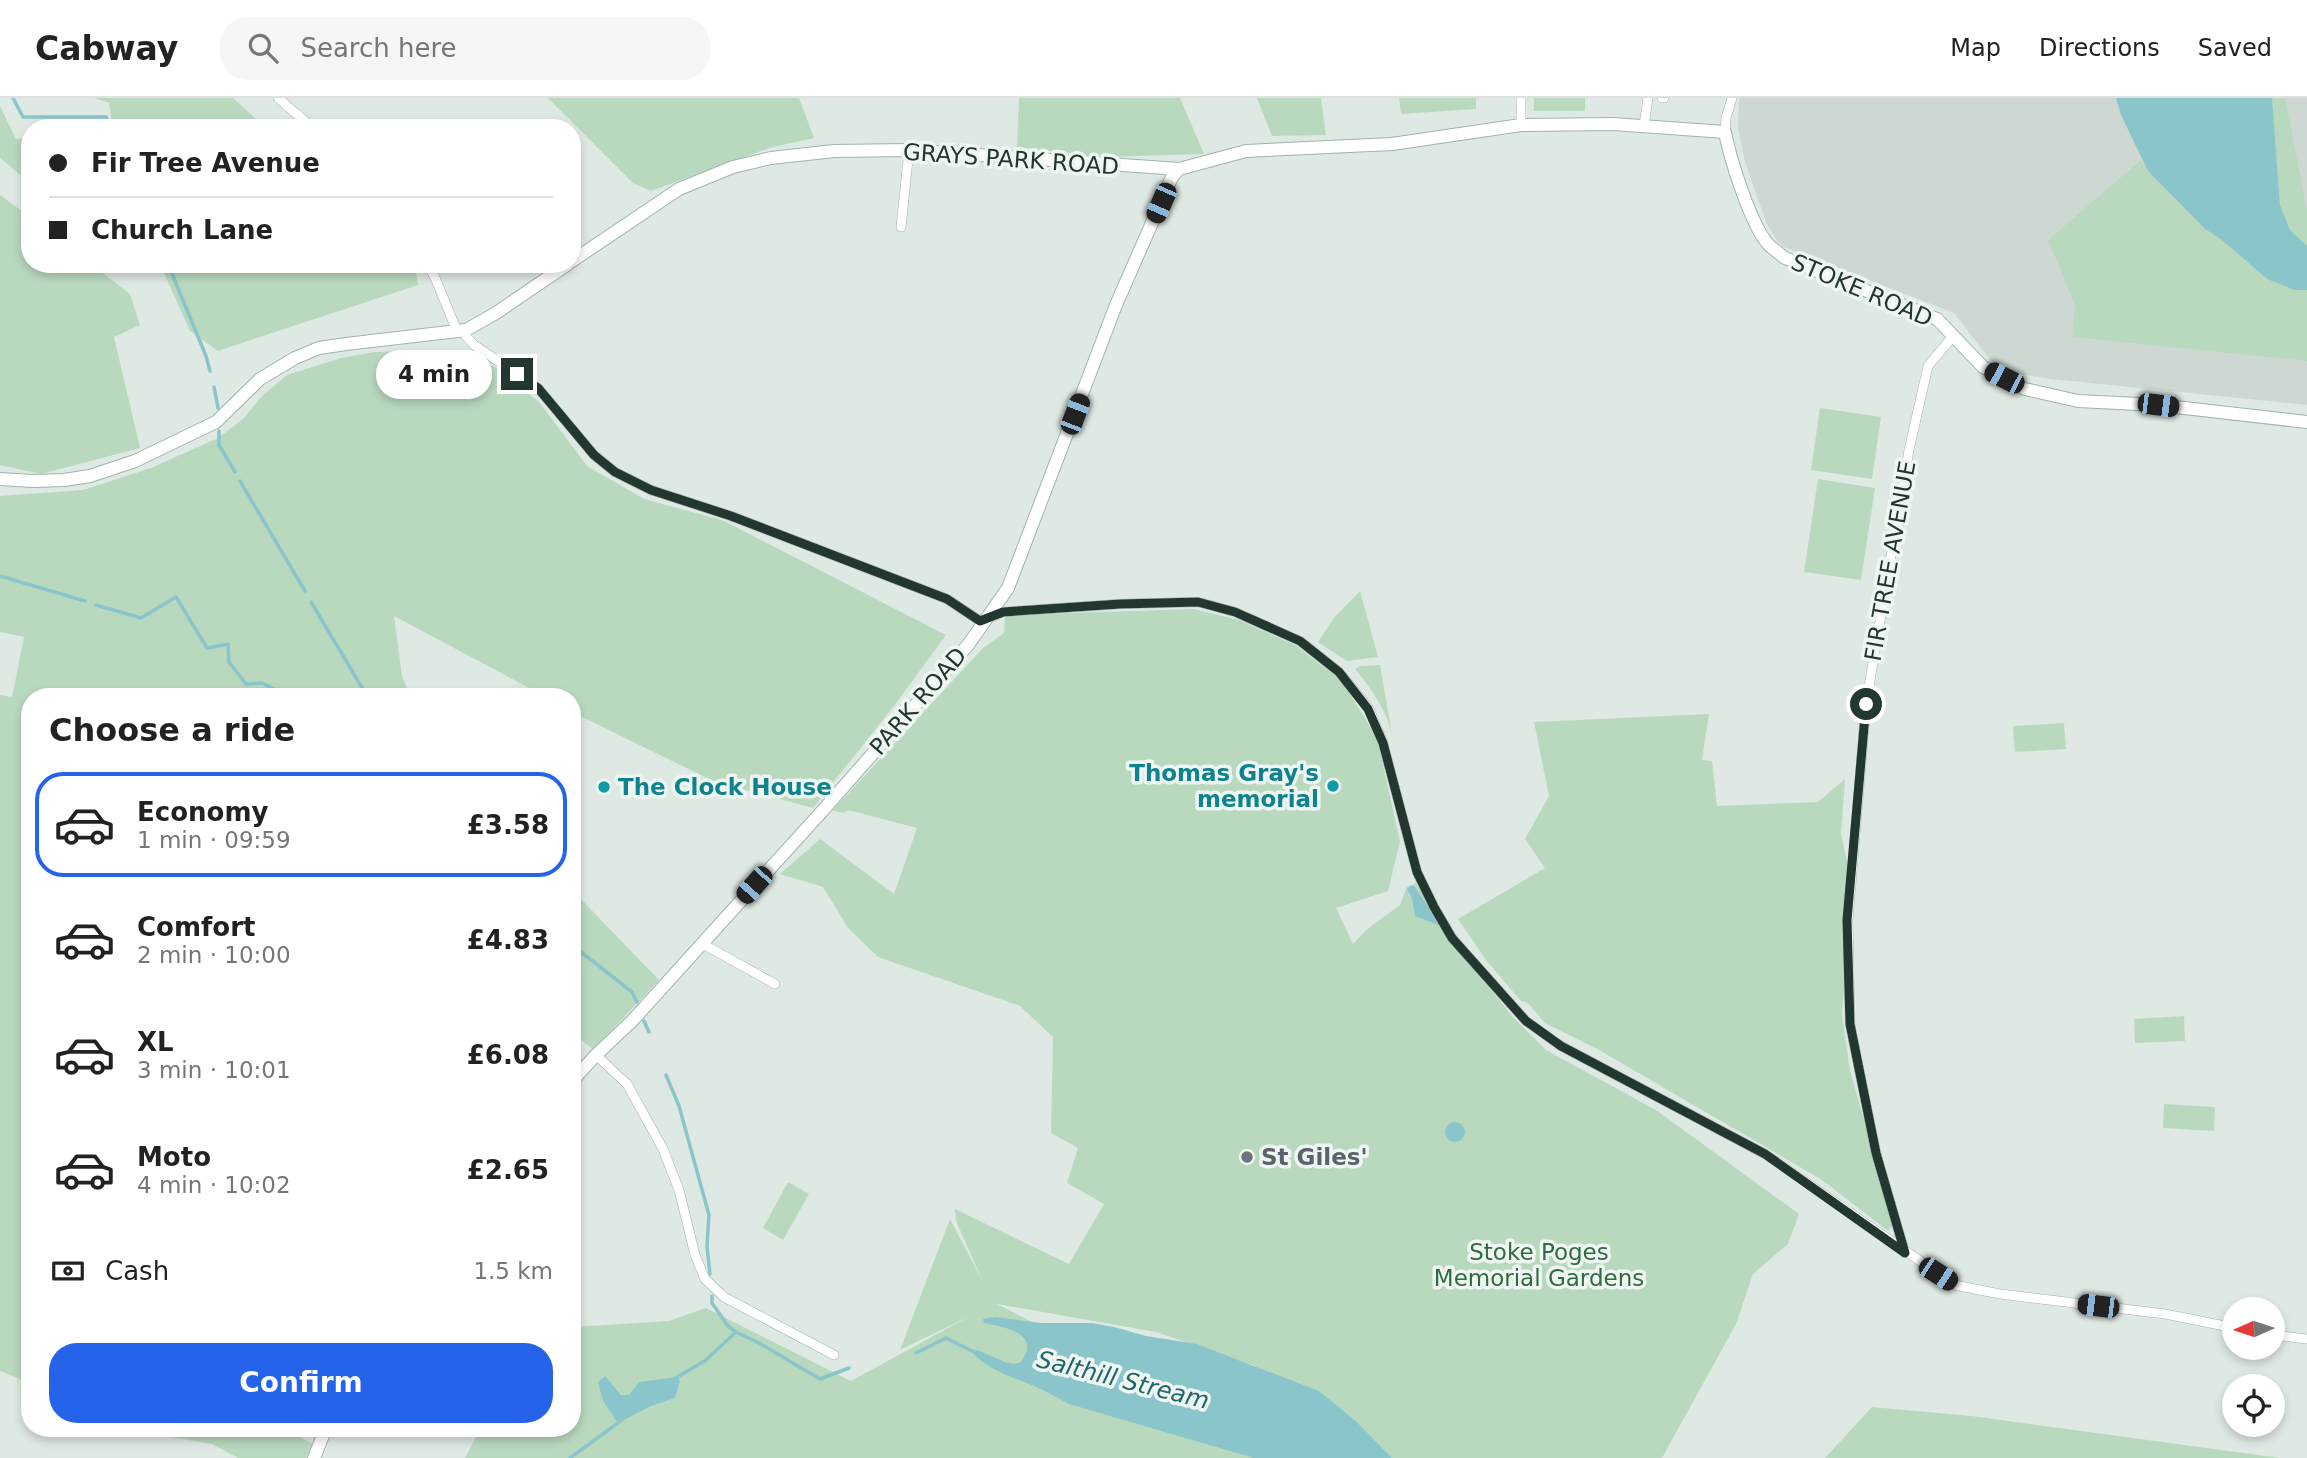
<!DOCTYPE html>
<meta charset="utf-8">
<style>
body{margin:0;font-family:"DejaVu Sans",sans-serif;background:#f6f6f6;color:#222;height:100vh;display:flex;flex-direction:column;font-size:26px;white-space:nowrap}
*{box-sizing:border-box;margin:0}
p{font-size:23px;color:#767676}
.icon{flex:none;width:38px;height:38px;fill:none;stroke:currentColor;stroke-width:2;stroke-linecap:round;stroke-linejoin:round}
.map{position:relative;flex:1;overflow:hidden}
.details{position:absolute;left:21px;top:590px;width:560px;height:749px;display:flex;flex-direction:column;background:#fff;border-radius:28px;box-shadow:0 4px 10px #0003}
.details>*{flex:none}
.top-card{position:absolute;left:21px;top:21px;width:560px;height:154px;border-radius:28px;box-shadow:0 4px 10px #0003;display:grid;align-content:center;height:154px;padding:0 28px;background:#fff}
.needle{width:46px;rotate:267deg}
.tools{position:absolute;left:2222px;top:1199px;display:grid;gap:14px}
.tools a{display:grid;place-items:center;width:63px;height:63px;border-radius:50%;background:#fff;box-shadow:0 4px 10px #0003;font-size:35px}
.end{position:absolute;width:32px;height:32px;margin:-16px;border:9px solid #213730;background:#fff;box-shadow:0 0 0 4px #fff}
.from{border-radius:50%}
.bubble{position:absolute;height:49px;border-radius:24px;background:#fff;box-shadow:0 4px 10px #0003;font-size:23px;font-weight:800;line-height:49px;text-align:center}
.car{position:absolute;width:21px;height:42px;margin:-21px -10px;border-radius:9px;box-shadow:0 0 5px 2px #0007;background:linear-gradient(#222 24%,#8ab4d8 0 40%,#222 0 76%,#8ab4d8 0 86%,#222 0)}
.top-card b{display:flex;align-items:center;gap:24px;height:66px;font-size:26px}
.top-card b+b{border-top:2px solid #e0e0e0}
.top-card i{width:18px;height:18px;background:#222}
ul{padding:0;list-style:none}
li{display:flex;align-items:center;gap:21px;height:105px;margin:0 14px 10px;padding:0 14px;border:4px solid transparent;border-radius:28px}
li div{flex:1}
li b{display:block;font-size:26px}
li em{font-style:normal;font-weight:800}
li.active{border-color:#2563eb}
li>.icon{width:63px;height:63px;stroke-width:1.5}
h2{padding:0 28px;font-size:32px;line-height:84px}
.pay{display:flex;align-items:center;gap:18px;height:77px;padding:0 28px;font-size:26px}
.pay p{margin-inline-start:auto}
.primary-button{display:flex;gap:14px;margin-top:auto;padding:14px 28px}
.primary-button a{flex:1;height:80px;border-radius:28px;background:#2563eb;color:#fff;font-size:28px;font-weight:800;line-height:80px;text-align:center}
header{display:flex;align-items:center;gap:42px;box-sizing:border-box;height:98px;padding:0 35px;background:#fff;border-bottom:2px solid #e0e0e0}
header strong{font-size:33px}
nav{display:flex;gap:38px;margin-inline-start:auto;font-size:24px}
.search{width:490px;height:63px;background:#f6f6f6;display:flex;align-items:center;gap:18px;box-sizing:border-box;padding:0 24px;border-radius:28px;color:#767676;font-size:26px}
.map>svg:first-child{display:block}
</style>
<header>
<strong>Cabway</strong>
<div class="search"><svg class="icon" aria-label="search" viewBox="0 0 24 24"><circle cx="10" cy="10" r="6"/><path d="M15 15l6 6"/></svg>Search here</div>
<nav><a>Map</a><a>Directions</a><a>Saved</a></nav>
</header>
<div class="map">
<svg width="2307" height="1360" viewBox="0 0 2307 1360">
<rect width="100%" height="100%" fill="#dfe9e4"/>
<polygon fill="#cdd8d3" points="1739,0 2307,0 2307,307 2051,281 2007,274 1991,263 1954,215 1784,149 1777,143 1766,124 1745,64 1738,30"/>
<g fill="#b9d9bf">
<polygon points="95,0 233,0 266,30 113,30 109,5"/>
<polygon points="548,0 799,0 814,40 769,50 651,93 633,85"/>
<polygon points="1019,0 1180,0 1204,56 1104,59 1017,49"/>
<polygon points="1257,0 1321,0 1326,37 1272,38"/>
<polygon points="1399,0 1476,0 1476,11 1401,16"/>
<rect x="1534" y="0" width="51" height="13"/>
<polygon points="2272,0 2285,0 2307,112 2307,148 2290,132 2280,107"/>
<polygon points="0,8 16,41 30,41 30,85 0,60"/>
<polygon points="2141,62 2148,73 2205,131 2222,142 2267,181 2295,191 2307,192 2307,263 2072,239 2075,207 2048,142"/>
<polygon points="0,97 30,119 30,166 91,166 130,196 140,227 114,239 140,350 41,376 0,367"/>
<polygon points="160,166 415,166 418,187 218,253 190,233"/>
<polygon points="443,252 495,269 539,304 587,368 644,401 722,422 946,537 894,608 813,710 713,683 572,614 572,598 544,598 394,518 402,578 410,598 30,598 30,1285 0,1273 0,597 12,599 24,539 0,534 0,398 83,392 151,370 218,340 243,321 262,298 287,277 341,260 374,254"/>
<polygon points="1820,310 1881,319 1872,381 1811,372"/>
<polygon points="1818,381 1875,390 1861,482 1804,474"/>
<polygon points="1360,493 1378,559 1347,563 1318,544 1334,520"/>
<polygon points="1194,511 1239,522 1295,547 1342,583 1377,640 1400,744 1388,793 1336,810 1353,846 1366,832 1400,807 1407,789 1416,785 1442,828 1512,918 1546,952 1656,1012 1799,1116 1788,1146 1753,1176 1736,1226 1662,1360 1392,1360 1357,1324 1339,1310 1253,1267 1156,1234 997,1206 1281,1350 1296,1360 465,1360 481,1330 572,1330 572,1229 669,1223 706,1210 851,1283 970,1218 900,1252 950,1121 983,1184 956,1123 955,1111 1069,1166 1104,1106 1067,1085 1078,1050 1051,1035 1053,939 1020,908 878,859 848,830 823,789 780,776 820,741 894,796 917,730 848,712 844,715 832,713 983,550 1004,535 1005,517"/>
<path d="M1380 567 1392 637C1387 613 1371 590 1355 571L1360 568Z"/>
<polygon points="1709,616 1702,662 1712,663 1717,708 1818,704 1845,681 1841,736 1852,786 1842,917 1850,973 1894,1125 1888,1133 1822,1082 1599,952 1545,925 1528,905 1521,903 1486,862 1458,821 1545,770 1525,741 1549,698 1534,624"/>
<polygon points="2064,625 2066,651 2015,654 2013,628"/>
<polygon points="572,792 659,882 593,952 572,933"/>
<polygon points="2184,918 2185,943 2135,945 2134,921"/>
<polygon points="2164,1006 2215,1009 2214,1033 2163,1030"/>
<polygon points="788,1084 809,1096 783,1142 763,1130"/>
<polygon points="1872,1309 1972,1318 2280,1360 1825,1360"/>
<polygon points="119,1330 283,1330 313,1346 306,1360 238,1360 212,1346"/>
</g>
<g fill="#8ac5cb">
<polygon points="2116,0 2272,0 2280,107 2290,132 2307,148 2307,192 2295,192 2267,181 2222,142 2205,131 2148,73 2121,17"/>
<polygon points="1410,788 1414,788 1441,828 1415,818 1412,800 1407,791"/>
<circle cx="1455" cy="1034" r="10"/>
<path d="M995 1219 1041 1225H1091L1114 1229 1146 1238 1197 1246 1319 1293 1357 1324 1392 1360H1254L1069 1306C1057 1300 1046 1293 1034 1288 1011 1278 988 1273 971 1253L977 1252 1005 1264 1014 1266 1021 1264C1042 1235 1004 1229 984 1225L983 1221Z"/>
<polygon points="605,1278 621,1297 629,1297 639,1284 677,1279 680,1283 675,1300 651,1308 618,1325 603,1303 598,1284"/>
</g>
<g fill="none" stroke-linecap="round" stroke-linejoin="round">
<g stroke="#8ac5cb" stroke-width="3.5">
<polyline points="13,0 23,19 106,19 111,30"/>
<polyline points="168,166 206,258 210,273"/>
<polyline points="214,289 218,310"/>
<polyline points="219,333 219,347 235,374"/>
<polyline points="240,383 305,493"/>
<polyline points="0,478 85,503"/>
<polyline points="311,504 367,598"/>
<polyline points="96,507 141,520 176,499 207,550 228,546 229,564 246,586 262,585 288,598"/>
<polyline points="572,847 632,894 637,904"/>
<polyline points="644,923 649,934"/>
<polyline points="666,977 679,1008 709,1117 707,1148 710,1176"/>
<polyline points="712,1198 712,1205 728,1228 736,1234 759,1245 820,1281 849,1270"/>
<polyline points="916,1255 946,1240 974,1254"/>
<polyline points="674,1281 706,1262 736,1234"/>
<polyline points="570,1360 622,1322"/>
</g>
<g stroke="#a2b0aa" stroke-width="10">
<g id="street">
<polyline points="278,0 313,30"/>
<polyline points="1521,0 1521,27"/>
<polyline points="1662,0 1664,0"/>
<polyline points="1644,28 1648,0"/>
<polyline points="1725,34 1726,20 1732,0"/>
<polyline points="901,129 909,52"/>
<polyline points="428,166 436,182 457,233"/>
<polyline points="466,232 465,237 474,247 538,290 594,357 615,374 651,392 731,418 947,501 980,523 1003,514 1120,506 1198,504 1235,514 1300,543 1339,574 1369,611 1383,645 1417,774 1434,809 1452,840 1526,923 1561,948 1765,1056 1955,1187 2000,1196 2165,1216 2235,1230"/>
<polyline points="701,845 775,886"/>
<polyline points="596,957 627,986 663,1051 679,1092 695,1157 705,1181 724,1199 834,1257"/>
<polyline points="1905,1155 1876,1055 1850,926 1848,822 1866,606 1909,352 1928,268 1954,237"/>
<polyline points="2273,1237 2307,1241"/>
</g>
</g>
<g stroke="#9fb4ab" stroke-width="14">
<g id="secondary">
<path d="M572 163 679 91 733 69 771 60 834 53 909 52 1179 71 1246 53 1392 46 1521 27 1613 26 1725 34C1730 61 1751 127 1768 146 1773 151 1780 156 1785 160L1937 221 1983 269 2025 291 2078 303 2158 307 2307 324"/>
<polyline points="0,381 33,383 64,382 90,378 135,363 216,324 260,281 295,260 319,250 346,246 466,232 496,215 568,166"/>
<polyline points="572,983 596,957 632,923 825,710 968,547 1008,490 1116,207 1172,79 1179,71"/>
<polyline points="314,1360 326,1330"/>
</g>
</g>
<use href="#street" stroke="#fff" stroke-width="9"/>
<use href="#secondary" stroke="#fff" stroke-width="12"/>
</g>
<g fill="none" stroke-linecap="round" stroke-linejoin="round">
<polyline stroke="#213730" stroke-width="9" points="517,276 538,290 594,357 615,374 651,392 731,418 947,501 980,523 1003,514 1120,506 1198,504 1235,514 1300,543 1339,574 1368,611 1383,645 1417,774 1434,809 1452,840 1526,923 1561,948 1765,1056 1905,1155 1876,1055 1850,926 1847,822 1866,606"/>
</g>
<g fill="#0f9aa8" stroke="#eff6f2" stroke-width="2.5">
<circle cx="1333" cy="688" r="7"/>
<circle cx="604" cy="689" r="7"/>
</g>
<circle fill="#6b7280" stroke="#eff6f2" stroke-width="2.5" cx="1247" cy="1059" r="7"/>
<g text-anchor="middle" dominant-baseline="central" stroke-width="7" stroke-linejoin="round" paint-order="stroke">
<g font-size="23" fill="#213730" stroke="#eff6f2">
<text transform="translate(1011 61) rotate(4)">GRAYS PARK ROAD</text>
<text transform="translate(1862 192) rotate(23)">STOKE ROAD</text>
<text transform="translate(1890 463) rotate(-80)">FIR TREE AVENUE</text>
<text transform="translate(918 603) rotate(-49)">PARK ROAD</text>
</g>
<g font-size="23" font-weight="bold" fill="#0d838f" stroke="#eff6f2" text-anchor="end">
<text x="1319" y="675">Thomas Gray's<tspan x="1319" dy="26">memorial</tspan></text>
<text x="618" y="689" text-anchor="start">The Clock House</text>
</g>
<g font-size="23" font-weight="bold" fill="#5b616d" stroke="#eff6f2" text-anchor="start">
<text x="1261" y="1059">St Giles'</text>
</g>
<g font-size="23" fill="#2f6b42" stroke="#eff6f2">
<text x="1539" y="1154">Stoke Poges<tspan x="1539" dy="26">Memorial Gardens</tspan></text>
</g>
<g font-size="24" font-style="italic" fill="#20666e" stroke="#eff6f2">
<text transform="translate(1123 1282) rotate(14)">Salthill Stream</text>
</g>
</g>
</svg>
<div class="tools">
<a><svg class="needle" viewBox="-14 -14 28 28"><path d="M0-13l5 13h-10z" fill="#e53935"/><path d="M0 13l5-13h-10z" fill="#767676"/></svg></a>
<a><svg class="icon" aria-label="locate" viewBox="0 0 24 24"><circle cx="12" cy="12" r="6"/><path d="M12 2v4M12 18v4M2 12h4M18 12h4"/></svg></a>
</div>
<i class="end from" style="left:1866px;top:606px"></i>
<i class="end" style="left:517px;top:276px"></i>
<div class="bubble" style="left:376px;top:252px;width:116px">4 min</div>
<i class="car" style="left:1161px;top:105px;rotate:204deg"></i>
<i class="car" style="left:2004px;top:280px;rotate:297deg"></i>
<i class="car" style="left:2158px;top:307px;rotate:97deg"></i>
<i class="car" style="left:1075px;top:316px;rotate:21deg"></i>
<i class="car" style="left:754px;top:787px;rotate:222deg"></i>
<i class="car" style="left:1938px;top:1176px;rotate:123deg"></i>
<i class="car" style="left:2098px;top:1208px;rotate:277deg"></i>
<div class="top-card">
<b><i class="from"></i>Fir Tree Avenue</b>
<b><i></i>Church Lane</b>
</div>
<section class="details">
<h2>Choose a ride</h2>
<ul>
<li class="active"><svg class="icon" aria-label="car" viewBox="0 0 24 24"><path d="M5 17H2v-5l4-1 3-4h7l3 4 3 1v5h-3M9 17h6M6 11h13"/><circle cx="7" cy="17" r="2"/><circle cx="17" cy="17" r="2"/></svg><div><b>Economy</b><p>1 min · 09:59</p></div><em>£3.58</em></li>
<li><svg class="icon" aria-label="car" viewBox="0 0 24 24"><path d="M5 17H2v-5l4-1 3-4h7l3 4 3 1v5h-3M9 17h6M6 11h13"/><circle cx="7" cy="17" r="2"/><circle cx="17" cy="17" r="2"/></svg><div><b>Comfort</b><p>2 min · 10:00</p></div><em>£4.83</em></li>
<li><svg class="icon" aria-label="car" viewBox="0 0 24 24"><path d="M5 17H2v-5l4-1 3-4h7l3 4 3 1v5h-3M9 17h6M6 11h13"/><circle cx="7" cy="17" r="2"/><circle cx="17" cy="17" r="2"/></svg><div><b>XL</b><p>3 min · 10:01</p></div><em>£6.08</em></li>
<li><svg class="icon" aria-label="car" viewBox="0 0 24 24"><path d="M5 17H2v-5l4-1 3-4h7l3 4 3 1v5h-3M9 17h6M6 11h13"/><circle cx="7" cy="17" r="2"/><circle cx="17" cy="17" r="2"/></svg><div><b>Moto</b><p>4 min · 10:02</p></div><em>£2.65</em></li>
</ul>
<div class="pay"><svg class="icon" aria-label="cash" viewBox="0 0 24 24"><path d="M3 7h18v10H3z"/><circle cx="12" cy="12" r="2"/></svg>Cash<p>1.5 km</p></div>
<div class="primary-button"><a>Confirm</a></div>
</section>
</div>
